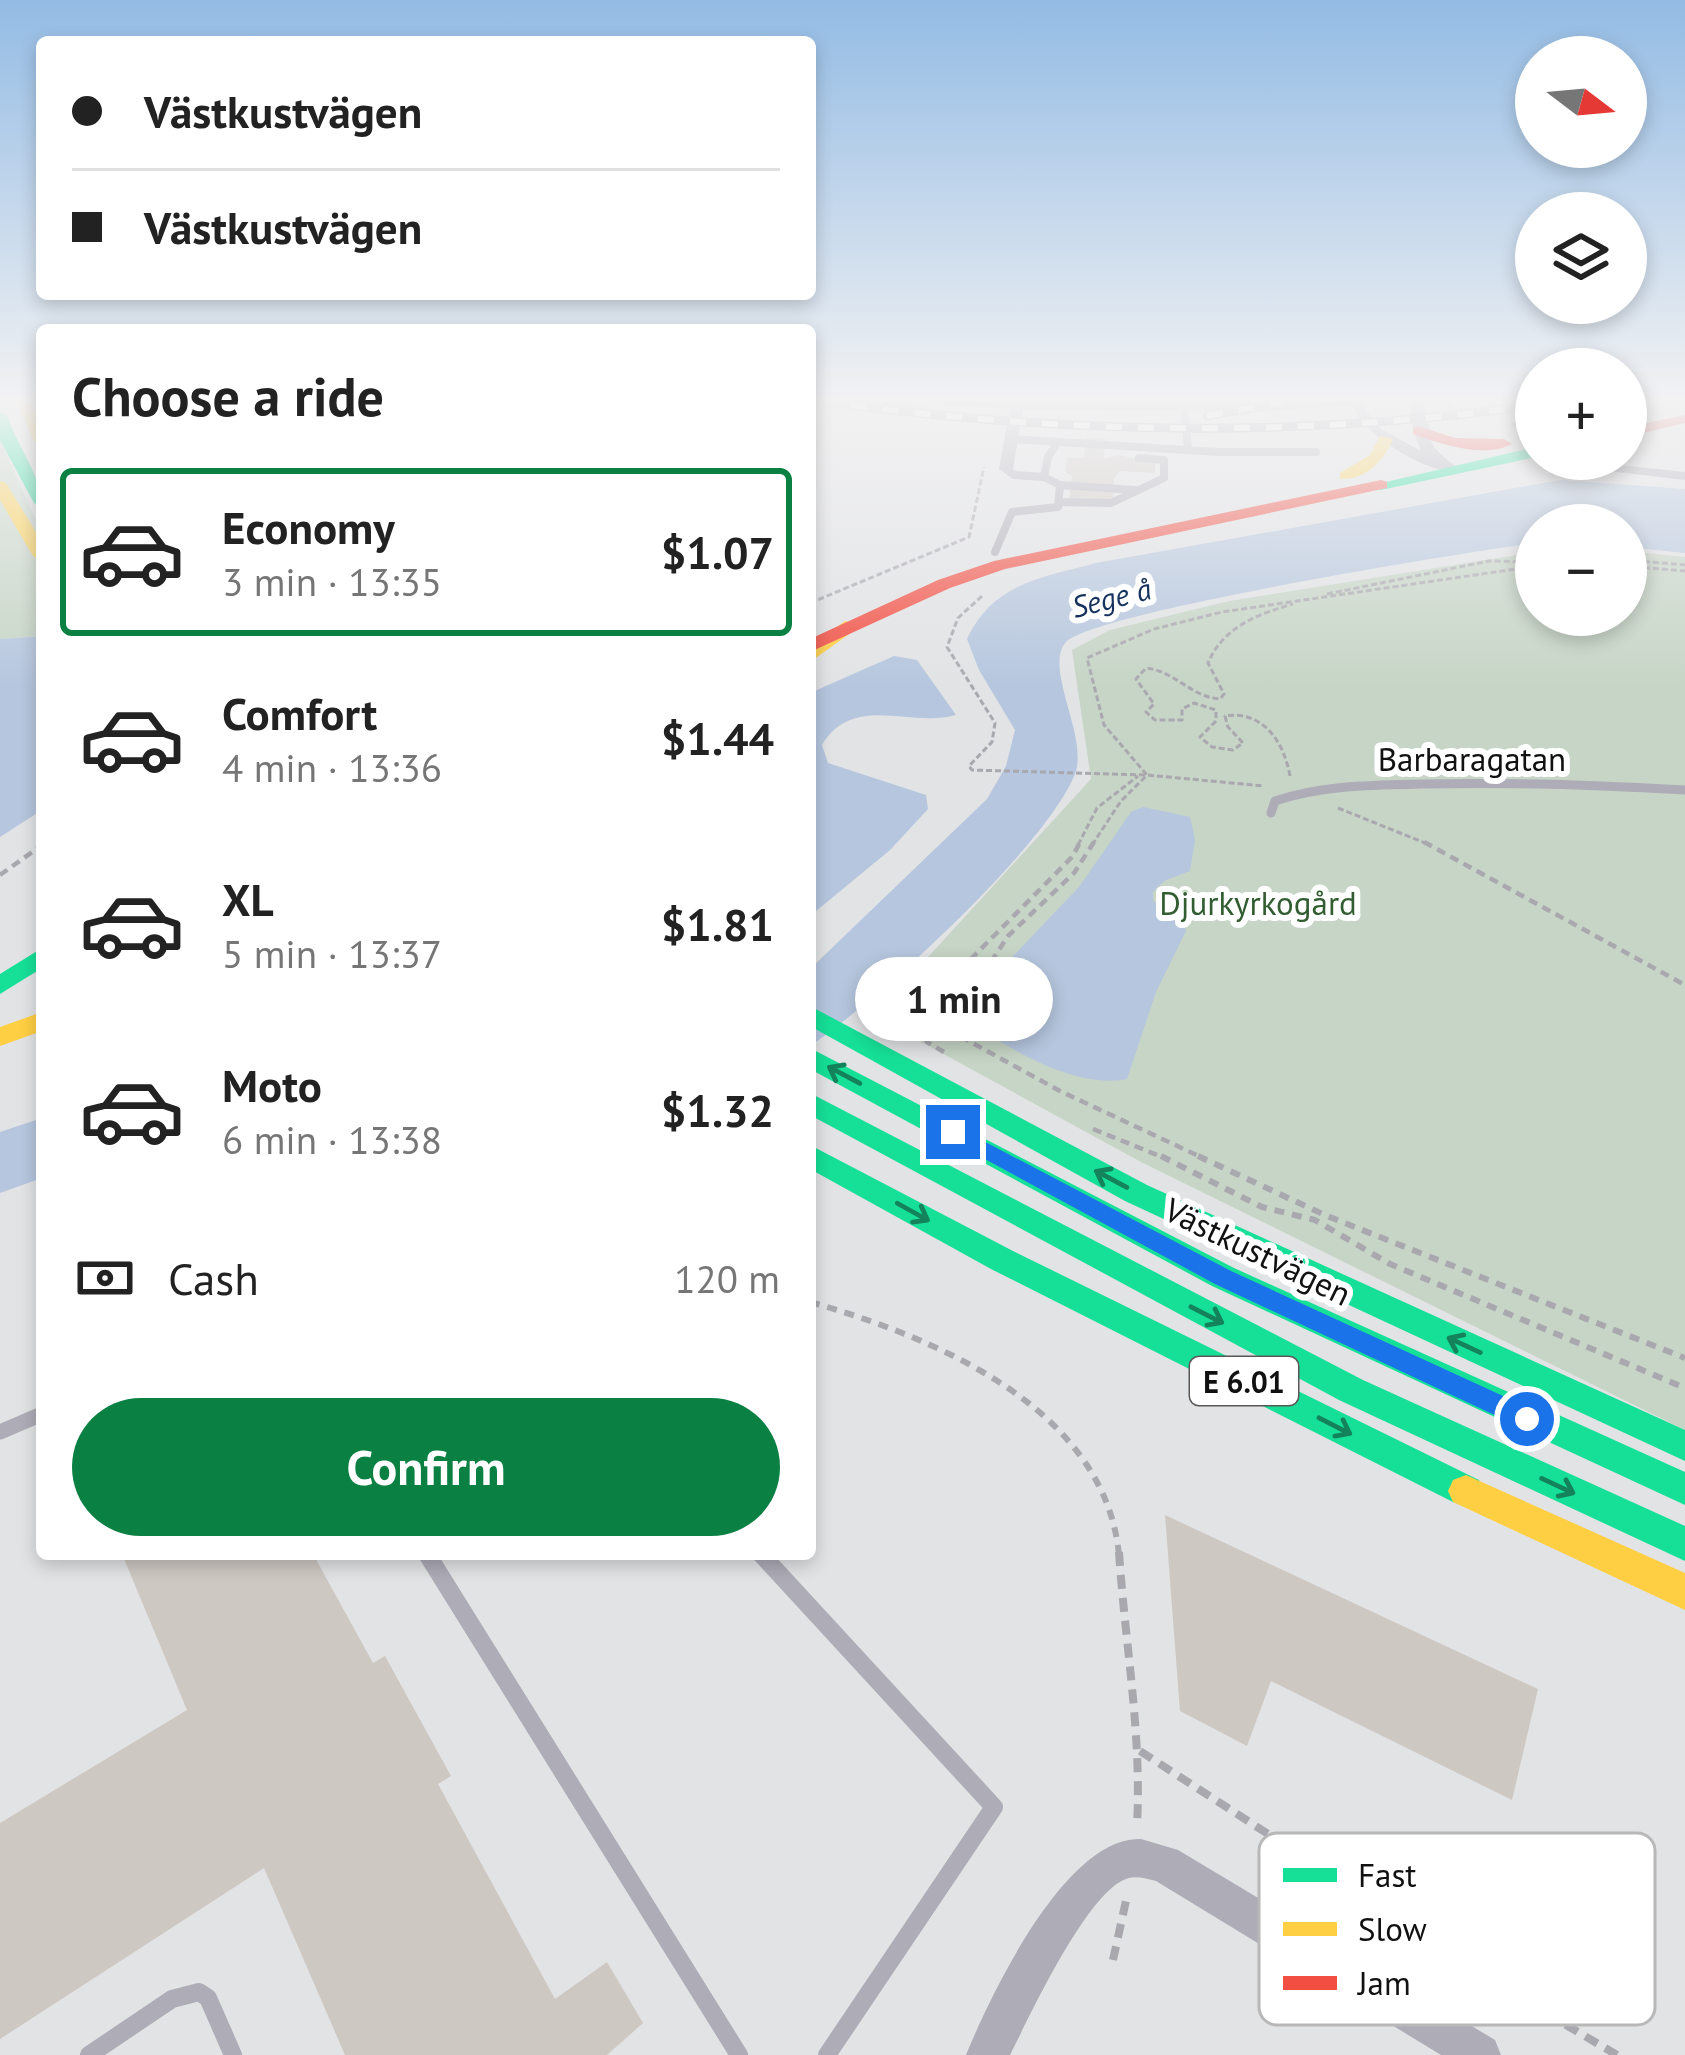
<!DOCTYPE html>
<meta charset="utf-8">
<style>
body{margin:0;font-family:"PT Sans",sans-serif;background:#f6f6f6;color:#222;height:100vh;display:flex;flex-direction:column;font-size:45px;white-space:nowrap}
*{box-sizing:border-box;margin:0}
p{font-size:39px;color:#767676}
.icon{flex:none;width:66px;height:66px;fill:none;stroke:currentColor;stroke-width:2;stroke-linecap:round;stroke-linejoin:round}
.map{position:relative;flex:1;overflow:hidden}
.panel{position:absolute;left:36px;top:324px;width:780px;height:1236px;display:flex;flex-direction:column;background:#fff;border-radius:12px;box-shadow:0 6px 18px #0003}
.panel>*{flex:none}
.top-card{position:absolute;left:36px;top:36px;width:780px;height:264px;border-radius:12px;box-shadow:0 6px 18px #0003;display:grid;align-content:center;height:264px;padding:0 36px;background:#fff}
.needle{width:78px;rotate:106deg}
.buttons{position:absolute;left:1515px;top:36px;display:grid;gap:24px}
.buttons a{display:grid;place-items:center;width:132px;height:132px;border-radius:50%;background:#fff;box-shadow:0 6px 18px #0003;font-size:60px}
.end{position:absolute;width:54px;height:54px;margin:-27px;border:15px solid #1a73e8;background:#fff;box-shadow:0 0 0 6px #fff}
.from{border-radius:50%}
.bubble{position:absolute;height:84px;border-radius:42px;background:#fff;box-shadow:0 6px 18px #0003;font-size:39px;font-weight:700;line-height:84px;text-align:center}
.top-card b{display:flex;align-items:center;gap:42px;height:114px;font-size:45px}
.top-card b+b{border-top:3px solid #e0e0e0}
.top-card i{width:30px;height:30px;background:#222}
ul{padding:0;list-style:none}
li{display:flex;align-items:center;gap:36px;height:168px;margin:0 24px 18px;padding:0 12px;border:6px solid transparent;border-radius:12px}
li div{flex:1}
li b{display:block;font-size:45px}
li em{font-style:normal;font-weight:700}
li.on{border-color:#0b8043}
li>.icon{width:108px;height:108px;stroke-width:1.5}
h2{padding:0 36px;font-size:54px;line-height:144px}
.pay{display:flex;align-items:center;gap:30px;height:132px;padding:0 36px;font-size:45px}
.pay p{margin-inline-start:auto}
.action{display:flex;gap:24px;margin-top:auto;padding:24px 36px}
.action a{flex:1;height:138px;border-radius:72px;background:#0b8043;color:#fff;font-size:48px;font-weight:700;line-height:138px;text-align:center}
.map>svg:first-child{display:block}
</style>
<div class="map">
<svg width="1685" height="2055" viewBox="0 0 1685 2055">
<rect width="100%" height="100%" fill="#e2e3e5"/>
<g fill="#c6d5c6">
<polygon points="0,439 42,534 42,636 0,639"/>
<polygon points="1626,551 1685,557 1685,1430 1141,1162 874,1016 1091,779 1072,650 1110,630 1229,601 1536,552 1536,615 1626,615"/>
</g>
<g fill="#b5c6de">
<path d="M1560 480 1685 489V553L1626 547V525H1536V543C1472 551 1094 612 1066 642 1043 668 1089 737 1075 774 1045 848 878 1000 810 1046V969L987 799 1006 766 1015 730 979 670 967 639C994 583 1040 578 1096 563Z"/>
<polygon points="42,636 42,810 0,837 0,639"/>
<path d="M894 656 917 660 956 715C910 728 853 693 822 745L828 763 926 795 928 809 890 850 810 916V693Z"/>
<path d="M1143 807 1190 817 1195 840 1190 871 1164 881 1153 892V901L1184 917 1186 931 1156 992 1127 1079C1076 1089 1012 1051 970 1022L978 993 1079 887 1131 812Z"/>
<polygon points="42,1118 42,1178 0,1193 0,1132"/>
</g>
<g fill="#cec8c3">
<polygon points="1086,438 1105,438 1104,459 1119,455 1155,463 1155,473 1120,471 1114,478 1113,501 1069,499 1072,476 1066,473 1067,457 1084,458"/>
<polygon points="1165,1515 1538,1689 1512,1800 1271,1681 1247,1746 1180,1711"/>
<polygon points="122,1554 313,1554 373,1663 385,1656 451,1776 438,1784 555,1999 607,1962 643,2023 607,2055 345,2055 264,1868 0,2039 0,1823 187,1710"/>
</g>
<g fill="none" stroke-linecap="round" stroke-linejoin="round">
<g stroke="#a9a8af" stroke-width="3" stroke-dasharray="6 3" stroke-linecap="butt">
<polyline points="865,401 923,408"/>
<polyline points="1447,417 1451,401"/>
<polyline points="1512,425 1536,424"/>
<polyline points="1626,560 1685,565"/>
<polyline points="1626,566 1685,571"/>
<polyline points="1327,594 1489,561 1536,562"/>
<polyline points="982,596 958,618 947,647 995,723 992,742 969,766 972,770 1147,775 1264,786"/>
<polyline points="810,603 969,537 984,467"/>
<path d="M1290 776C1284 742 1263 710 1225 716L1228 727 1243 743 1233 750 1212 747 1200 737 1216 721V710L1194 703 1182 709V720H1155L1146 712 1154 704 1136 679 1146 668C1175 671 1191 697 1220 699L1224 694 1208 663C1223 627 1258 614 1293 604"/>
<polyline points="1338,808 1430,845"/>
<polyline points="1078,845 1097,808 1138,776"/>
<polyline points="1092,845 1121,801 1147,775 1104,725 1087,658 1154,629 1222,612 1536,566"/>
</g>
<g stroke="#a9a8af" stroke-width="4.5" stroke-dasharray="9 6" stroke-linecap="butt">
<polyline points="1094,842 1074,873 1008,936 947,1029 1060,1091 1205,1159"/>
<polyline points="1424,842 1685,985"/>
<polyline points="0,875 42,845"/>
<polyline points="944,1052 927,1042 921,1027 926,1017 970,960 1073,856 1080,842"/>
<polyline points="1093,1129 1167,1159"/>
</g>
<g stroke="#a9a8af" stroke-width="6" stroke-dasharray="10 8" stroke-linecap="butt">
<polyline points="1161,1156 1262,1207 1315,1220 1390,1264 1685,1388"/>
<polyline points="1198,1156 1327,1216 1685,1358"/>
<path d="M810 1302C934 1337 1105 1408 1119 1555"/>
</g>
<g stroke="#a9a8af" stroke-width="8" stroke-dasharray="14 9" stroke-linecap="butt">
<path d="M1119 1552C1125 1644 1142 1733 1137 1825"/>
<polyline points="1140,1751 1527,2002 1617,2055"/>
<polyline points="1113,1960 1127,1896"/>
</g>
<g stroke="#adacb7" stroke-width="8">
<polyline points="1184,407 1188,449"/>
<polyline points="1012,439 1218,452 1316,452"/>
<polyline points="1006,469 1014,475 1044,477 1048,457 1058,442"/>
<polyline points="1060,485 1135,490"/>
<polyline points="1059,502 1111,503 1164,478 1164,460 1139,458"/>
<polyline points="995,552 1012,512 1058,507 1060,485 1044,477"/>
</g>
<path stroke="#adacb7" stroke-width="9" d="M1271 813 1275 801C1323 785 1373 785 1423 784 1510 782 1598 785 1685 790"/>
<polyline stroke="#adacb7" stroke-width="15" points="0,1432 42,1414"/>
<g stroke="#adacb7" stroke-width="18">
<polyline points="427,1554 739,2055"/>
<polyline points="761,1554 994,1807 827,2055"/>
<polyline points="89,2055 172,1999 199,1992 208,1998 233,2055"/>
</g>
<g fill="#adacb7" fill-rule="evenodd">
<path d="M933 401 1257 404 1367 401 1365 409 1381 429 1421 451 1414 432 1410 401H1422C1438 445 1417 438 1461 470 1439 481 1358 433 1353 405L1257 412 1023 409 1013 469 1006 473 999 469 1010 408 939 405Z"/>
<polygon points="1536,456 1685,472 1685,480 1541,463 1536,462"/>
<path d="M1141 1839 1178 1850 1495 2040 1501 2055H1441L1156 1881C1148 1879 1137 1876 1129 1878 1089 1887 1029 2018 1010 2055H966C991 1994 1066 1836 1141 1839Z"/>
</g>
<g fill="#16e098" fill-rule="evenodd">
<path d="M0 411 7 415C17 447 42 475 42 508L34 503 0 440Z"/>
<polygon points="1536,447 1536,457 1381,490 1373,485"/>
<polygon points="42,948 42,968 0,994 0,974"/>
<polygon points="810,1006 1147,1185 1685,1430 1685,1461 1125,1201 810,1026"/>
<polygon points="810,1048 1234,1268 1685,1472 1685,1505 1212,1286 810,1069"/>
<polygon points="810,1093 1363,1380 1685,1526 1685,1561 1339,1400 810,1115"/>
<polygon points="810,1145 1013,1251 1479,1480 1484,1491 1479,1502 1466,1507 1453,1502 991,1269 810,1169"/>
</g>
<g fill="#ffcf43" fill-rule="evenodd">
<polygon points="16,401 30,401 42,425 42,446 34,441"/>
<path d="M1380 436 1393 439C1384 461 1366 480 1340 479V473L1370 455Z"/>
<polygon points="0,481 6,483 42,542 42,561 33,556 0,500"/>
<polygon points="845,621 862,625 810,662 810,647"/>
<polygon points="42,1012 42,1031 0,1046 0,1027"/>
<polygon points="1466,1475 1685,1573 1685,1610 1453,1502 1448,1491 1453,1480"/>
</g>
<g fill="#f24e42" fill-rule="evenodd">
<polygon points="1685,415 1685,423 1626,437 1626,427"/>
<path d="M1418 426 1455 438 1504 439 1512 444C1484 459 1441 444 1413 434V428Z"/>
<polygon points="1381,480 1387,482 1387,488 1005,569 950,588 810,652 810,639 938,580 994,561"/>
</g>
<g stroke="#a3a2a9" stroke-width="9">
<g id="rail">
<path d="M819 401C1060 434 1295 439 1536 405"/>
<polyline points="1207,416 1287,401"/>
</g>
</g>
<use href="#rail" stroke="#fff" stroke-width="6" stroke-dasharray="16" stroke-linecap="butt"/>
</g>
<defs><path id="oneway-shaft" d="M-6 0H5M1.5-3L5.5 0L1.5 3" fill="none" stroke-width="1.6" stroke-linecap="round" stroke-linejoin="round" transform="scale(3)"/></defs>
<g stroke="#14835c">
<use href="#oneway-shaft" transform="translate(844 1075) rotate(-152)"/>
<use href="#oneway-shaft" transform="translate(1111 1179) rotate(-152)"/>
<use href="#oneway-shaft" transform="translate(913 1212) rotate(29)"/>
<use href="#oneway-shaft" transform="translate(1207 1315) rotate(27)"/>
<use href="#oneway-shaft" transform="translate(1464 1345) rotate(-155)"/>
<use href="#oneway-shaft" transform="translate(1335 1426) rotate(27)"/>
<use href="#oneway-shaft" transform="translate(1558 1486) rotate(25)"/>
</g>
<linearGradient id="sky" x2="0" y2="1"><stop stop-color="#93bbe4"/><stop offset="0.58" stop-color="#f2f2f3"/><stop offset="1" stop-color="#f2f2f3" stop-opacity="0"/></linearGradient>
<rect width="1685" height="688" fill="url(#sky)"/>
<polygon fill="#1a73e8" points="953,1125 1231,1271 1536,1411 1540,1419 1536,1426 1518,1426 1215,1284 946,1138 943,1132"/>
<g text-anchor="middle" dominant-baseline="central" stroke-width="12" stroke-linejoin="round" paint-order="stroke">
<g font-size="30" font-style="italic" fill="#14325d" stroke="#fff">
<text transform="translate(1111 597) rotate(-14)">Sege å</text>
</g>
<rect fill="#fff" stroke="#585859" stroke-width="3" x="1190" y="1357" width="108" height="48" rx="9"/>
<g font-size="30" font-weight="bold" fill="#111112">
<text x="1244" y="1381">E 6.01</text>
</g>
<g font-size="33" fill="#111112" stroke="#fff">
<text x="1472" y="758">Barbaragatan</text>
<text transform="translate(1258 1251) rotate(26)">Västkustvägen</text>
</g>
<g font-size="33" fill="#315d31" stroke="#fff">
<text x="1258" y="902">Djurkyrkogård</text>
</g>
</g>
<rect x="1259" y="1833" width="396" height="192" rx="18" fill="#fff" stroke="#b8b8b8" stroke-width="3"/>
<rect x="1283" y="1868" width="54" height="14" fill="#16e098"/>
<rect x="1283" y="1922" width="54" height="14" fill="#ffcf43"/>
<rect x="1283" y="1976" width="54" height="14" fill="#f24e42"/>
<g font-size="33" fill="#111112">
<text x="1358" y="1887">Fast</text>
<text x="1358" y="1941">Slow</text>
<text x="1358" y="1995">Jam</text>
</g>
</svg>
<div class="buttons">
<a><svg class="needle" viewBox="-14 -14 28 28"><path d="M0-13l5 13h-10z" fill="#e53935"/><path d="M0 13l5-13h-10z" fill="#767676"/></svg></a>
<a><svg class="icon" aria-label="layers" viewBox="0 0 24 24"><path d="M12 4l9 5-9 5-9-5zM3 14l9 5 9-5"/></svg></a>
<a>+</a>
<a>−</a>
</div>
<i class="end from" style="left:1527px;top:1419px"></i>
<i class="end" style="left:953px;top:1132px"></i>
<div class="bubble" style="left:855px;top:957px;width:198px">1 min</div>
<div class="top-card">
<b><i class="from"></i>Västkustvägen</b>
<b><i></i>Västkustvägen</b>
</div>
<section class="panel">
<h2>Choose a ride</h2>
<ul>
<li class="on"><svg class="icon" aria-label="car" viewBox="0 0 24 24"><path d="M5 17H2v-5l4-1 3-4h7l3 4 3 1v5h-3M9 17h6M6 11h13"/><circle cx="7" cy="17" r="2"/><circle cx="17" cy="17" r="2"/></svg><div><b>Economy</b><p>3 min · 13:35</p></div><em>$1.07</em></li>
<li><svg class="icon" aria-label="car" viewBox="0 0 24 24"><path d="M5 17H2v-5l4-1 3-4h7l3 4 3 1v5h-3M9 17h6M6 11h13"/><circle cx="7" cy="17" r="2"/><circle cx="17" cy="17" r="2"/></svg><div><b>Comfort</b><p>4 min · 13:36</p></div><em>$1.44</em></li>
<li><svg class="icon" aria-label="car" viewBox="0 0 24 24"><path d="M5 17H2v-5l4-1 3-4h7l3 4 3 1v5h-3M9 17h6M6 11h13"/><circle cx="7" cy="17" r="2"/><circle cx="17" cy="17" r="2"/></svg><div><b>XL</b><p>5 min · 13:37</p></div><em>$1.81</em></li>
<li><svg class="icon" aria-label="car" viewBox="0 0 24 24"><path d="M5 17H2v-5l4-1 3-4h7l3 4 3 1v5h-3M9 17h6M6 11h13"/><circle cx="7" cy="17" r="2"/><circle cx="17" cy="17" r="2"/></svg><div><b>Moto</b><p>6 min · 13:38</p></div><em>$1.32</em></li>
</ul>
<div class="pay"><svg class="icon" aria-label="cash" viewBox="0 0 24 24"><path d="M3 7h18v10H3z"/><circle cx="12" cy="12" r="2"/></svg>Cash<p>120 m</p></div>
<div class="action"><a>Confirm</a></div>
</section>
</div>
